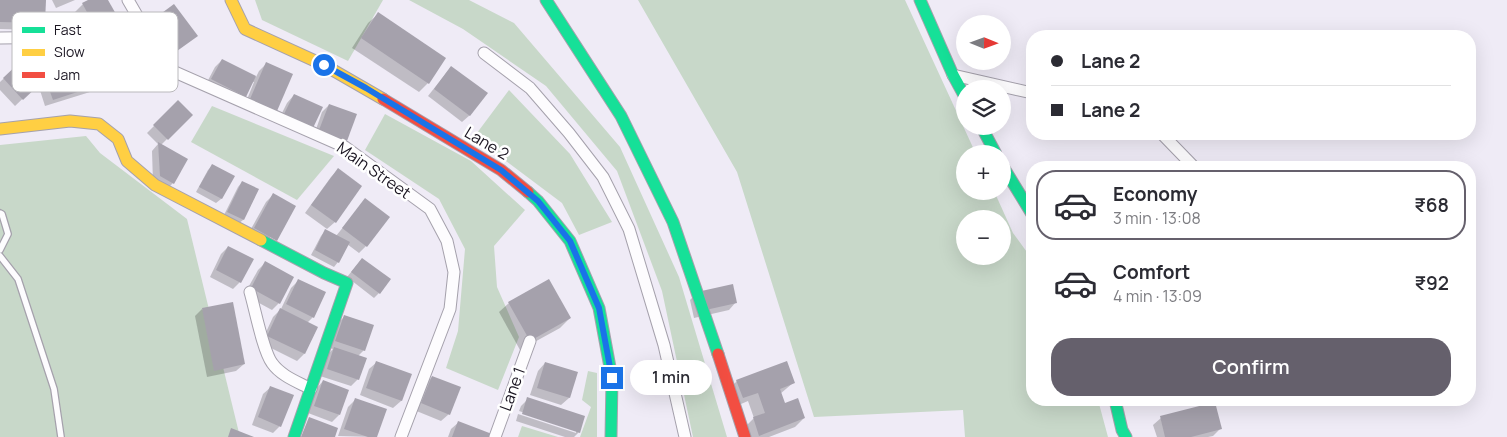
<!DOCTYPE html>
<meta charset="utf-8">
<style>
body{margin:0;font-family:Manrope,sans-serif;background:#f2f2f3;color:#2b2b33;height:100vh;display:flex;flex-direction:column;font-size:19px;white-space:nowrap}
*{box-sizing:border-box;margin:0}
p{font-size:16px;color:#7c7c81}
.icon{flex:none;width:28px;height:28px;fill:none;stroke:currentColor;stroke-width:2;stroke-linecap:round;stroke-linejoin:round}
.map{position:relative;flex:1;overflow:hidden}
.panel{position:absolute;left:1026px;top:161px;width:450px;height:245px;display:flex;flex-direction:column;background:#fff;border-radius:20px;box-shadow:0 5px 20px #0002}
.panel>*{flex:none}
.top-card{position:absolute;left:1026px;top:30px;width:450px;height:110px;border-radius:20px;box-shadow:0 5px 20px #0002;display:grid;align-content:center;height:110px;padding:0 25px;background:#fff}
.needle{width:32px;rotate:91deg}
.tools{position:absolute;left:956px;top:15px;display:grid;gap:10px}
.tools a{display:grid;place-items:center;width:55px;height:55px;border-radius:50%;background:#fff;box-shadow:0 5px 20px #0002;font-size:25px}
.end{position:absolute;width:22px;height:22px;margin:-11px;border:6px solid #1a73e8;background:#fff;box-shadow:0 0 0 2px #fff}
.from{border-radius:50%}
.bubble{position:absolute;height:35px;border-radius:18px;background:#fff;box-shadow:0 5px 20px #0002;font-size:16px;font-weight:600;line-height:35px;text-align:center}
.top-card b{display:flex;align-items:center;gap:18px;height:48px;font-size:19px}
.top-card b+b{border-top:1px solid #e1e1e2}
.top-card i{width:12px;height:12px;background:#2b2b33}
ul{padding:9px 0 0;list-style:none}
li{display:flex;align-items:center;gap:15px;height:70px;margin:0 10px 8px;padding:0 15px;border:2px solid transparent;border-radius:20px}
li div{flex:1}
li b{display:block;font-size:19px}
li em{font-style:normal;font-weight:600}
li.on{border-color:#65606c}
li>.icon{width:45px;height:45px;stroke-width:1.5}
.cta{display:flex;gap:10px;margin-top:auto;padding:10px 25px}
.cta a{flex:1;height:58px;border-radius:20px;background:#65606c;color:#fff;font-size:20px;font-weight:600;line-height:58px;text-align:center}
.map>svg:first-child{display:block}
</style>
<div class="map">
<svg width="1507" height="437" viewBox="0 0 1507 437">
<rect width="100%" height="100%" fill="#efebf6"/>
<g fill="#c8d8c9" fill-rule="evenodd">
<polygon points="255,0 383,0 348,61 262,20"/>
<polygon points="409,0 469,0 514,23 620,147 679,277 727,437 693,437 662,291 617,171 546,86 463,29"/>
<path d="M638 0H905L976 154H965V191H994L1013 233 1032 259V400H1098L1108 437H965L963 410 814 417 737 172ZM965 219H1002V256H965Z"/>
<polygon points="509,90 570,154 612,222 579,235 562,203 474,137"/>
<polygon points="212,106 334,156 297,200 191,142"/>
<polygon points="385,114 471,161 525,210 494,246 497,287 519,337 498,390 446,368 458,331 465,249 439,199 365,150"/>
<polygon points="86,136 100,153 187,219 240,437 0,437 0,145"/>
<polygon points="588,371 597,373 597,437 580,437 591,407 582,400"/>
<polygon points="522,426 558,437 518,437"/>
</g>
<g fill="#0003">
<polygon points="0,0 45,0 44,23 37,30 0,29"/>
<polygon points="52,0 75,0 56,8"/>
<polygon points="91,0 107,0 132,44 124,51 104,63 75,12 83,4"/>
<polygon points="378,14 428,83 419,92 352,48 368,23"/>
<polygon points="141,32 196,36 162,62"/>
<polygon points="222,60 256,77 259,71 266,64 291,74 244,107 254,82 252,82 245,96 238,103 205,86 215,67"/>
<polygon points="20,63 38,83 45,76 98,84 90,92 45,106 38,84 15,106 0,90 0,82"/>
<polygon points="451,67 470,115 462,122 428,96"/>
<polygon points="294,95 305,134 278,121 287,103"/>
<polygon points="178,102 191,115 161,145 173,183 166,190 153,183 152,151 158,144 147,133"/>
<polygon points="329,105 346,140 339,147 313,138 322,112"/>
<polygon points="1061,134 1086,134 1081,140"/>
<polygon points="213,165 233,177 221,199 216,203 196,192 208,170"/>
<polygon points="338,170 335,222 327,229 305,213 331,177"/>
<polygon points="242,182 258,190 243,220 238,224 223,217 238,187"/>
<polygon points="273,195 269,247 247,236 266,202"/>
<polygon points="365,200 366,246 359,253 347,244 338,262 334,267 311,255 321,236 325,231 336,236"/>
<polygon points="228,247 240,282 233,289 210,277 221,254"/>
<polygon points="362,259 379,293 374,298 347,277"/>
<polygon points="265,263 279,303 272,310 244,295 258,270"/>
<polygon points="299,280 313,317 307,323 317,328 304,354 297,361 261,343 273,317 281,309 291,288"/>
<polygon points="697,293 736,302 729,310 694,318 690,300"/>
<polygon points="509,303 570,318 560,328 520,350 499,312"/>
<polygon points="202,309 244,364 236,371 207,377 195,316"/>
<polygon points="344,317 364,350 358,356 358,379 351,386 320,376 327,355 333,349 329,348 337,324"/>
<polygon points="377,362 410,375 401,401 393,408 360,395 369,369"/>
<polygon points="545,363 576,373 569,398 561,405 530,395 538,371"/>
<polygon points="432,377 449,414 441,421 414,410 425,384"/>
<polygon points="323,381 339,415 332,422 308,413 316,389"/>
<polygon points="737,381 793,383 780,394 785,404 804,418 795,427 769,437 747,437 744,428 754,418 748,401 734,407 727,391"/>
<polygon points="271,387 280,426 273,433 252,425 263,394"/>
<polygon points="528,399 584,417 579,432 574,437 565,437 516,421 518,414 576,433 576,430 519,411 521,406"/>
<polygon points="355,400 376,437 338,436 348,407"/>
<polygon points="1161,418 1221,428 1213,436 1208,437 1157,437 1153,425"/>
<polygon points="459,422 490,437 448,437 451,429"/>
</g>
<g fill="#a5a1ac">
<polygon points="0,0 46,0 45,23 0,22"/>
<polygon points="88,0 108,0 133,44 111,56 82,3"/>
<polygon points="174,4 198,36 170,56 147,24"/>
<polygon points="378,12 446,58 429,84 361,38"/>
<polygon points="91,59 99,85 53,100 44,75"/>
<polygon points="222,59 256,76 246,97 211,79"/>
<polygon points="20,62 41,83 23,100 3,78"/>
<polygon points="266,62 293,74 277,111 250,99"/>
<polygon points="451,66 488,93 470,116 434,89"/>
<polygon points="294,94 323,107 313,128 284,114"/>
<polygon points="178,100 193,115 168,140 153,125"/>
<polygon points="329,104 357,114 347,141 319,130"/>
<polygon points="158,142 188,159 174,184 160,176"/>
<polygon points="212,164 235,176 222,199 199,187"/>
<polygon points="338,168 362,186 336,223 311,205"/>
<polygon points="242,181 259,189 244,220 227,212"/>
<polygon points="273,193 296,206 277,241 254,228"/>
<polygon points="365,198 390,217 367,247 342,228"/>
<polygon points="325,229 350,242 339,263 315,250"/>
<polygon points="228,246 254,259 241,283 216,270"/>
<polygon points="362,258 391,279 380,294 351,272"/>
<polygon points="265,261 294,277 280,304 251,288"/>
<polygon points="298,279 326,292 314,318 286,304"/>
<polygon points="549,279 571,318 530,341 508,302"/>
<polygon points="733,284 737,303 701,311 697,292"/>
<polygon points="233,302 245,364 214,371 202,308"/>
<polygon points="280,308 318,327 305,354 267,336"/>
<polygon points="344,315 374,325 365,351 335,341"/>
<polygon points="334,347 367,358 359,380 327,369"/>
<polygon points="376,361 412,374 402,401 366,388"/>
<polygon points="787,361 795,383 780,389 785,403 798,398 805,418 759,436 753,417 765,413 758,393 743,398 736,380"/>
<polygon points="545,362 578,372 570,398 537,388"/>
<polygon points="432,376 461,387 450,415 421,403"/>
<polygon points="323,380 349,390 340,415 314,406"/>
<polygon points="270,386 294,395 281,427 258,417"/>
<polygon points="527,397 585,416 580,433 522,414"/>
<polygon points="355,398 387,409 377,437 368,437 344,429"/>
<polygon points="1215,402 1222,429 1191,437 1165,437 1160,416"/>
<polygon points="309,417 338,428 335,437 301,437"/>
<polygon points="458,421 492,434 491,437 452,437"/>
<polygon points="231,428 254,437 228,437"/>
</g>
<g fill="none" stroke-linecap="round" stroke-linejoin="round">
<g stroke="#a5a1ac" stroke-width="8">
<g id="lane">
<polyline points="0,213 2,214 8,234 0,250"/>
<polyline points="0,256 18,279 54,389 61,437"/>
</g>
</g>
<g stroke="#a5a1ac" stroke-width="13">
<g id="street">
<polyline points="128,0 168,69 345,147 430,209 447,241 454,272 450,309 401,437"/>
<polyline points="0,38 74,37"/>
<polyline points="484,53 530,88 569,133 603,177 629,229 664,345 685,437"/>
<polyline points="953,75 1032,93"/>
<polyline points="1162,134 1195,168"/>
<path d="M250 292C255 309 263 351 272 363 281 376 298 382 311 389"/>
<polyline points="495,437 530,341"/>
</g>
</g>
<g stroke="#a5a1ac" stroke-width="13">
<g id="fast">
<polyline points="546,0 621,116 673,222 718,354"/>
<polyline points="920,0 953,75 965,97"/>
<polyline points="981,126 996,154"/>
<polyline points="1002,165 1032,214"/>
<polyline points="528,192 538,201 570,241 599,308 612,378 611,437"/>
<polyline points="261,240 324,273 347,283 294,437"/>
<polyline points="1115,400 1122,430 1126,437"/>
</g>
</g>
<g stroke="#a5a1ac" stroke-width="13">
<g id="slow">
<polyline points="231,0 245,29 324,65 383,99"/>
<polyline points="0,129 70,121 99,124 118,139 127,161 155,185 261,240"/>
</g>
</g>
<g stroke="#a5a1ac" stroke-width="13">
<g id="jam">
<polyline points="383,99 501,170 528,192"/>
<polyline points="718,354 745,437"/>
</g>
</g>
<use href="#lane" stroke="#fdfcfe" stroke-width="5.5"/>
<use href="#street" stroke="#fdfcfe" stroke-width="11"/>
<use href="#fast" stroke="#16e098" stroke-width="11"/>
<use href="#slow" stroke="#ffcf43" stroke-width="11"/>
<use href="#jam" stroke="#f24e42" stroke-width="11"/>
</g>
<g fill="none" stroke-linecap="round" stroke-linejoin="round">
<polyline stroke="#1a73e8" stroke-width="6" points="324,65 366,88 501,170 538,201 570,241 599,308 612,378"/>
</g>
<g text-anchor="middle" dominant-baseline="central" stroke-width="5" stroke-linejoin="round" paint-order="stroke">
<g font-size="16" fill="#1a1521" stroke="#fff">
<text transform="translate(487 143) rotate(31)">Lane 2</text>
<text transform="translate(374 170) rotate(35)">Main Street</text>
<text transform="translate(512 389) rotate(-70)">Lane 1</text>
</g>
</g>
<rect x="12" y="12" width="166" height="80" rx="8" fill="#fff" stroke="#bab9bc" stroke-width="1"/>
<rect x="22" y="27" width="23" height="6" fill="#16e098"/>
<rect x="22" y="49" width="23" height="7" fill="#ffcf43"/>
<rect x="22" y="72" width="23" height="6" fill="#f24e42"/>
<g font-size="14" fill="#1a1521">
<text x="54" y="35">Fast</text>
<text x="54" y="57">Slow</text>
<text x="54" y="80">Jam</text>
</g>
</svg>
<div class="tools">
<a><svg class="needle" viewBox="-14 -14 28 28"><path d="M0-13l5 13h-10z" fill="#e53935"/><path d="M0 13l5-13h-10z" fill="#7c7c81"/></svg></a>
<a><svg class="icon" aria-label="layers" viewBox="0 0 24 24"><path d="M12 4l9 5-9 5-9-5zM3 14l9 5 9-5"/></svg></a>
<a>+</a>
<a>−</a>
</div>
<i class="end from" style="left:324px;top:65px"></i>
<i class="end" style="left:612px;top:378px"></i>
<div class="bubble" style="left:630px;top:360px;width:82px">1 min</div>
<div class="top-card">
<b><i class="from"></i>Lane 2</b>
<b><i></i>Lane 2</b>
</div>
<section class="panel">
<ul>
<li class="on"><svg class="icon" aria-label="car" viewBox="0 0 24 24"><path d="M5 17H2v-5l4-1 3-4h7l3 4 3 1v5h-3M9 17h6M6 11h13"/><circle cx="7" cy="17" r="2"/><circle cx="17" cy="17" r="2"/></svg><div><b>Economy</b><p>3 min · 13:08</p></div><em>₹68</em></li>
<li><svg class="icon" aria-label="car" viewBox="0 0 24 24"><path d="M5 17H2v-5l4-1 3-4h7l3 4 3 1v5h-3M9 17h6M6 11h13"/><circle cx="7" cy="17" r="2"/><circle cx="17" cy="17" r="2"/></svg><div><b>Comfort</b><p>4 min · 13:09</p></div><em>₹92</em></li>
</ul>
<div class="cta"><a>Confirm</a></div>
</section>
</div>
